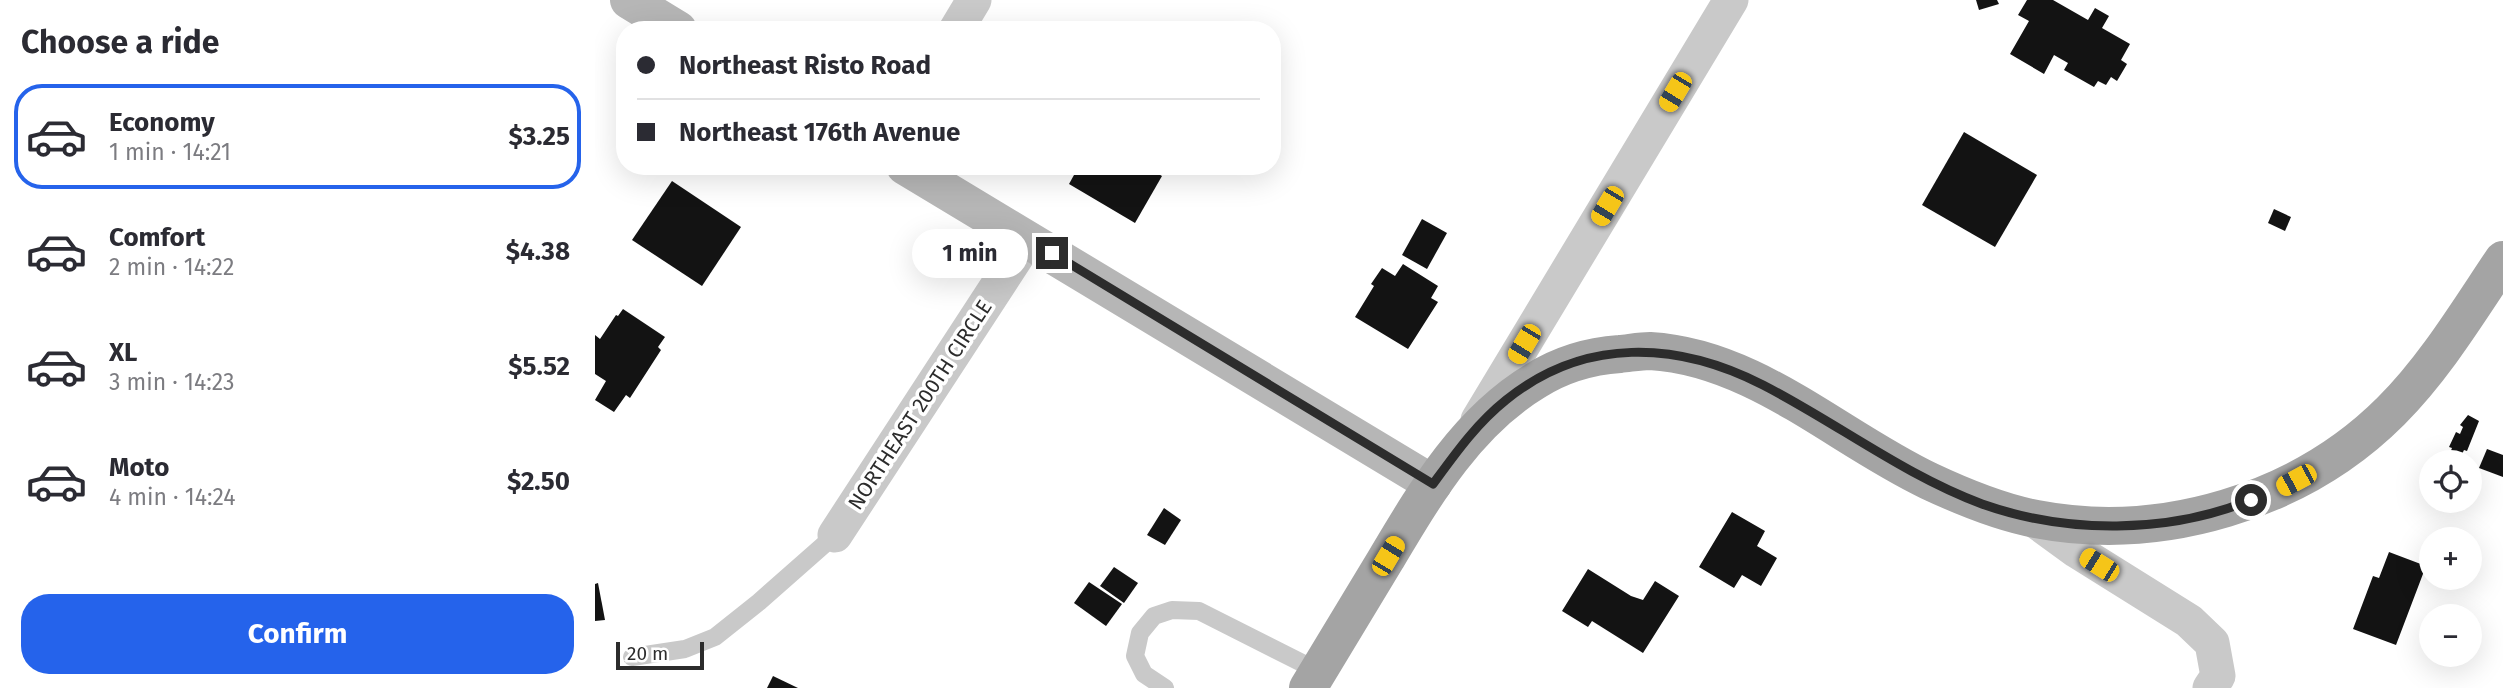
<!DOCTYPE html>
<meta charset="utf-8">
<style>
body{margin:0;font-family:"Fira Sans",sans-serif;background:#f2f2f3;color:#2b2b33;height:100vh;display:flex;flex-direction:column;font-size:26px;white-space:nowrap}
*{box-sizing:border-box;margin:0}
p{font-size:23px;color:#7c7c81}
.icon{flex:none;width:38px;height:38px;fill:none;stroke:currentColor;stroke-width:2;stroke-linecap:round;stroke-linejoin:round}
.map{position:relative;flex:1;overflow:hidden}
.side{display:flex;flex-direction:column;background:#fff;width:595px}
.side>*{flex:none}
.guide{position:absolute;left:21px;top:21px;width:665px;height:154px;border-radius:28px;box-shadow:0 7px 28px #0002;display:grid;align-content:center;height:154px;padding:0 21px;background:#fff}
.tools{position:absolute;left:1824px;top:450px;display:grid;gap:14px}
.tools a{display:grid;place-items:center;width:63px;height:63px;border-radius:50%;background:#fff;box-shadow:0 7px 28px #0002;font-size:35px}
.scale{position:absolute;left:21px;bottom:18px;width:88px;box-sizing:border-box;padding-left:7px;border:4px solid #2c2c2c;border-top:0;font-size:19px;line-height:24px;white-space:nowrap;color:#2c2c2c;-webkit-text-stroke:5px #fff;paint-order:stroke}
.end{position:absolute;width:32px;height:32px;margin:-16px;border:9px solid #2c2c2c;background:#fff;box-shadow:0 0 0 4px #fff}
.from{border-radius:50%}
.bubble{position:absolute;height:49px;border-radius:24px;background:#fff;box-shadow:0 7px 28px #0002;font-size:23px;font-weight:700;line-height:49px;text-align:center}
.car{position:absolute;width:21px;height:42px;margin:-21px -10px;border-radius:9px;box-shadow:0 0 5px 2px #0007;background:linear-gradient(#f5c518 24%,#345 0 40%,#f5c518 0 76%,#345 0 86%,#f5c518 0)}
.guide b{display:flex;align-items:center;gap:24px;height:66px;font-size:26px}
.guide b+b{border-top:2px solid #e1e1e2}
.guide i{width:18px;height:18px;background:#2b2b33}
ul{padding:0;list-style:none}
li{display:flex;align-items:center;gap:21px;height:105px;margin:0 14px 10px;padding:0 7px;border:4px solid transparent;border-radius:28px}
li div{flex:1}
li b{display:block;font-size:26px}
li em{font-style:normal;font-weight:700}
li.current{border-color:#2563eb}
li>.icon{width:63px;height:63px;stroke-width:1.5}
h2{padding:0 21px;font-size:32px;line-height:84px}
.primary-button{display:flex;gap:14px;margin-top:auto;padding:14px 21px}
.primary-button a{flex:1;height:80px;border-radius:28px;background:#2563eb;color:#fff;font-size:28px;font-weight:700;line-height:80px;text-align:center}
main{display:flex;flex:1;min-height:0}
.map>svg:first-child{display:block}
</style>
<main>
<section class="side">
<h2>Choose a ride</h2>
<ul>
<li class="current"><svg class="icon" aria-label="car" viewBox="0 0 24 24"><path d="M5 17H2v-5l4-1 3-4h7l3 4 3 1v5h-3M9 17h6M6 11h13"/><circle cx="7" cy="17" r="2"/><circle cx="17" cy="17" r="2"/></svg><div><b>Economy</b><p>1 min · 14:21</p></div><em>$3.25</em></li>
<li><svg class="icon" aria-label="car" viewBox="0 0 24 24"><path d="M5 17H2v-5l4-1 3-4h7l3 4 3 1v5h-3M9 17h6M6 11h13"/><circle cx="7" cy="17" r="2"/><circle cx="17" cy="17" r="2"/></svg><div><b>Comfort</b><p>2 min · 14:22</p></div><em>$4.38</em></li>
<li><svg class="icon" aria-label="car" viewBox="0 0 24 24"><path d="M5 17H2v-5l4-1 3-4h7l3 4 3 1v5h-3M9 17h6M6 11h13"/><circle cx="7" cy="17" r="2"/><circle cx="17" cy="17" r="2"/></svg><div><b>XL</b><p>3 min · 14:23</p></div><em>$5.52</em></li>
<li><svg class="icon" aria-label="car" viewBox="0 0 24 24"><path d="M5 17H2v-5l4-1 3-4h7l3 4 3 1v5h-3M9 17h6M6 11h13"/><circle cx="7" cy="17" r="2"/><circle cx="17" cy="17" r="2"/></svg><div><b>Moto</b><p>4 min · 14:24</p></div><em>$2.50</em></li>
</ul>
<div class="primary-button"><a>Confirm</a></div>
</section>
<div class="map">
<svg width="1908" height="688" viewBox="0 0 1908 688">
<rect width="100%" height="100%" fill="#fff"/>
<g fill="#131313">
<polygon points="1381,0 1402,0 1404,4 1384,10"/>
<polygon points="1432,0 1458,0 1493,20 1500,8 1514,16 1507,28 1535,44 1526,60 1532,64 1522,81 1516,77 1511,85 1503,81 1499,87 1469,70 1473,63 1459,55 1449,74 1415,54 1434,21 1423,15"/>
<polygon points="1369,132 1442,175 1400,247 1327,205"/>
<polygon points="484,166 550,166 567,176 540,223 474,184"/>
<polygon points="77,181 146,227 107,286 37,240"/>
<polygon points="1679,209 1696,217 1690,231 1673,223"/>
<polygon points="827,219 852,233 832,269 807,255"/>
<polygon points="808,264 843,286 836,298 843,302 813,349 760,317 779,286 776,284 787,268 800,276"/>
<polygon points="28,309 70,337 63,347 66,350 35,398 31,395 19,412 0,400 11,381 0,374 0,335 5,339 21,315 23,316"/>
<polygon points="1873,415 1884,421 1872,451 1869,450 1865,458 1855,453 1857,448 1854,447 1861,432 1865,434 1868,427 1865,425"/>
<polygon points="1892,449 1908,455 1908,477 1884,468"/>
<polygon points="569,508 586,520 570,545 552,535"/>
<polygon points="1137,512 1170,531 1162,546 1182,558 1166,586 1147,575 1139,588 1104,567"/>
<polygon points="1794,552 1831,566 1801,645 1758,629 1778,576 1784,578"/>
<polygon points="519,567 543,583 529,603 505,586"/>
<polygon points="993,569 1036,596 1048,600 1060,581 1084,596 1048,653 997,621 993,627 967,611"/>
<polygon points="494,582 527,604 511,626 479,603"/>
<polygon points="3,583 10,620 0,621 0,584"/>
<polygon points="178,676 203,688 172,688"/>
</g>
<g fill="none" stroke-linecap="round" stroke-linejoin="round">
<g stroke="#c9c9c9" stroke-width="18">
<polyline points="37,657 90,649 120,637 164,602 240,535"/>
<polyline points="570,688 549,674 540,656 545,633 559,616 577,610 604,611 723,671"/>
</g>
<g stroke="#c9c9c9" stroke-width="35">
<polyline points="361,30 379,0"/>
<polyline points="883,420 1136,0"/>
<polyline points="1438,519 1482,551 1594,621 1617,643 1623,676 1615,688"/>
<polyline points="240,535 433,239"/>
</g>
<g stroke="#b6b6b6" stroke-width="38">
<polyline points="34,0 83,30"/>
<polyline points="310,166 838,484"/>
</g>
<path stroke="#a4a4a4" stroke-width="38" d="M713 688C739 645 765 602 791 559 831 492 872 422 940 381 965 365 996 356 1025 354 1035 353 1046 351 1055 351 1160 357 1243 438 1334 481 1368 497 1404 512 1441 519 1566 543 1705 502 1796 411 1840 367 1873 312 1908 260"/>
</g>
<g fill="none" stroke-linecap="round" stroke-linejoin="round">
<path stroke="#2c2c2c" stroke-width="9" d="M457 253 838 484C860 454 881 424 911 400 989 337 1082 341 1168 385 1242 423 1309 475 1387 504 1472 534 1572 534 1656 500"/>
</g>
<g text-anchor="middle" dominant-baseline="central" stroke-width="7" stroke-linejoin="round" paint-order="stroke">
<g font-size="21" fill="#2c2c2c" stroke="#fff">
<text transform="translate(325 405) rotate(-57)">NORTHEAST 200TH CIRCLE</text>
</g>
</g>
</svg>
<div class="tools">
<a><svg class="icon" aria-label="locate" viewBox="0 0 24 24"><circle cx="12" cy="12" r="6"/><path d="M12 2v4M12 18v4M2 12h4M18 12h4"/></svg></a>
<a>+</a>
<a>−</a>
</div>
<div class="scale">20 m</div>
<i class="end from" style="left:1656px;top:500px"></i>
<i class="end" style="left:457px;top:253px"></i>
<div class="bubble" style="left:317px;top:229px;width:116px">1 min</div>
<i class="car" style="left:1080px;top:92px;rotate:211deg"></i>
<i class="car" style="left:1012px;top:206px;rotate:211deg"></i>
<i class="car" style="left:929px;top:344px;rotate:211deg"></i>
<i class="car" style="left:1701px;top:480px;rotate:242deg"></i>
<i class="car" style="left:793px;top:556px;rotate:31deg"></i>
<i class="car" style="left:1504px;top:565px;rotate:302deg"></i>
<div class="guide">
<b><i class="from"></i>Northeast Risto Road</b>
<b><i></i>Northeast 176th Avenue</b>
</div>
</div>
</main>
